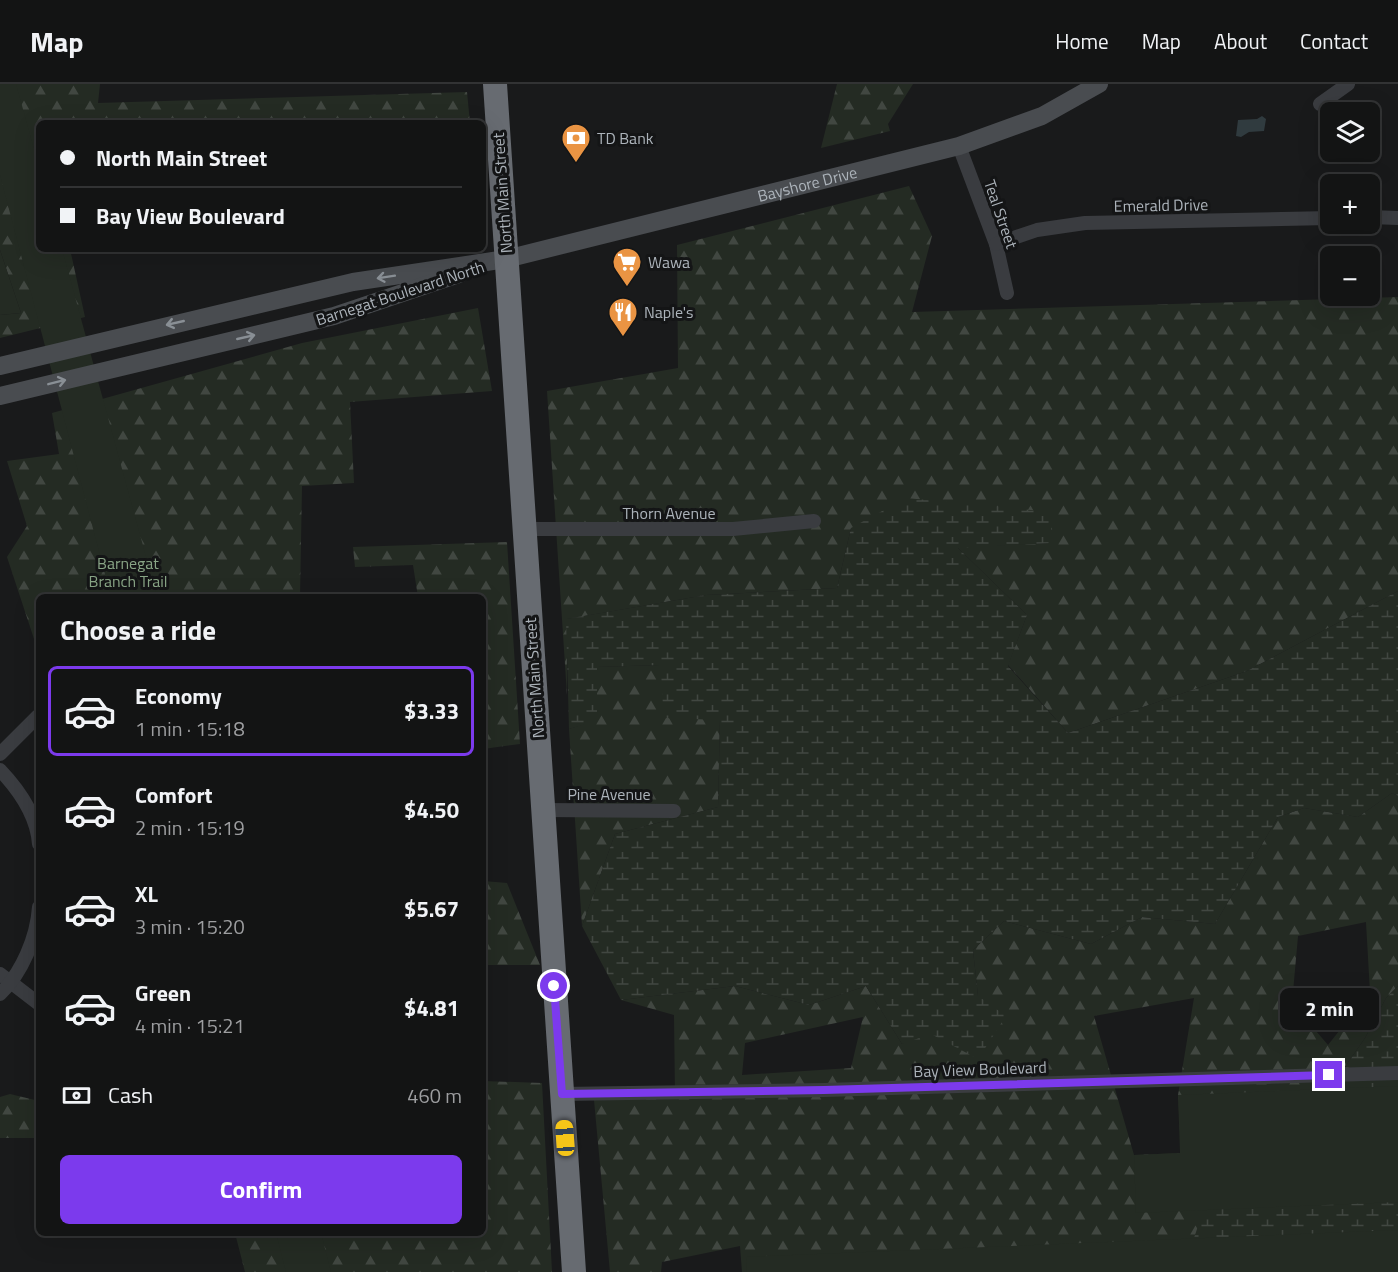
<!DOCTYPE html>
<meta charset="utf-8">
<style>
body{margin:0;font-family:"Titillium Web",sans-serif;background:#1c1d1d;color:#f1f3f6;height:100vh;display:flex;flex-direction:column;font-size:22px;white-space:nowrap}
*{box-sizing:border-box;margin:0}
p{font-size:20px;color:#9d9ea0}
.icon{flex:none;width:33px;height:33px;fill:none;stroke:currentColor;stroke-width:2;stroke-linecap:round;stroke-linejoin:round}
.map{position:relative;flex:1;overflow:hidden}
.drawer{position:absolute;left:36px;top:510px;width:450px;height:642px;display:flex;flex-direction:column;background:#131414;border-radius:9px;box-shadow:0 6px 24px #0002,0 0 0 2px #323334}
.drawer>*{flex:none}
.guide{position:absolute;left:36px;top:36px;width:450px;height:132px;border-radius:9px;box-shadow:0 6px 24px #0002,0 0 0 2px #323334;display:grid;align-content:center;height:132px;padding:0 24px;background:#131414}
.fabs{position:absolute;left:1320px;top:18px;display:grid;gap:12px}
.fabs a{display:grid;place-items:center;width:60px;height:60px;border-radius:9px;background:#131414;box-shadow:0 6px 24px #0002,0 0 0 2px #323334;font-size:30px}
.end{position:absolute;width:27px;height:27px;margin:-14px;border:8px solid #7c3aed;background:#fff;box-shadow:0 0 0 3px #fff}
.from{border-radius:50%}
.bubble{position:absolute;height:42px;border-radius:9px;background:#131414;box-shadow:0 6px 24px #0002,0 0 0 2px #323334;font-size:20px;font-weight:700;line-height:42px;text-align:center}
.car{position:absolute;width:18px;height:36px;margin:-18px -9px;border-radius:8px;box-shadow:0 0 4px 2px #0007;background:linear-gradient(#f5c518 24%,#345 0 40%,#f5c518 0 76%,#345 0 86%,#f5c518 0)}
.guide b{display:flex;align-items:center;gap:21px;height:57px;font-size:22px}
.guide b+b{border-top:2px solid #323334}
.guide i{width:15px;height:15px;background:#f1f3f6}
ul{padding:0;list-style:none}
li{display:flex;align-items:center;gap:18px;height:90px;margin:0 12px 9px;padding:0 12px;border:3px solid transparent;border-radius:9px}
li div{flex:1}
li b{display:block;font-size:22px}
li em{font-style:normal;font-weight:700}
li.active{border-color:#7c3aed}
li>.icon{width:54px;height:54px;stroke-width:1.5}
h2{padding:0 24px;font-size:27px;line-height:72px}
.pay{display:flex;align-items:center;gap:15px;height:66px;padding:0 24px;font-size:22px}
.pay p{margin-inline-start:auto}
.button{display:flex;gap:12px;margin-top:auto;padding:12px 24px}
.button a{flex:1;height:69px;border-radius:9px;background:#7c3aed;color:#fff;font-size:24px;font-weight:700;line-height:69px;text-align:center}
header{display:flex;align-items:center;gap:36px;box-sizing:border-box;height:84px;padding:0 30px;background:#131414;border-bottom:2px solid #323334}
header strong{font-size:28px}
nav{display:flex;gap:33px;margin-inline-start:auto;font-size:21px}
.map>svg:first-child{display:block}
</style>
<header>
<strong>Map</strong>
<nav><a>Home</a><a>Map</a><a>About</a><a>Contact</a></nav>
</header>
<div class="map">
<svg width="1398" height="1188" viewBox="0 0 1398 1188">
<defs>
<pattern id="forest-firs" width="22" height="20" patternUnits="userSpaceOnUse" patternTransform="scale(1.5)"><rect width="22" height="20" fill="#242b23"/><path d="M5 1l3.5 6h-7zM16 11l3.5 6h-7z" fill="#414741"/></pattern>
<pattern id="wetland-marsh" width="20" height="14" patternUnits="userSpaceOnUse" patternTransform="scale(1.5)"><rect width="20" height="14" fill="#242b23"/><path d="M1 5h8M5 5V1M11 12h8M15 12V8" fill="none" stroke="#414741"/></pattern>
</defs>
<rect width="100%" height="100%" fill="#191a1b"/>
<g fill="url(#forest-firs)" fill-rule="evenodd">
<polygon points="0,0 100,0 98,19 467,8 470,39 39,39 39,165 70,165 85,233 0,254 0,231 21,229 0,166"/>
<polygon points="837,0 913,0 888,40 890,47 821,64"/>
<polygon points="909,102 932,152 912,228 1398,213 1398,507 1247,587 1068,649 1008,581 1027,531 957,463 1050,459 851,444 837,504 706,511 567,535 567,611 547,307 678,284 677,161"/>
<polygon points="478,224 492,307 350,318 354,399 302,402 300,513 39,513 39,581 39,570 7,473 27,442 7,377 59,370 52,329 302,259"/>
<polygon points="507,458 520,660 483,665 483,513 418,513 413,481 355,483 353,463"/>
<polygon points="660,581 720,635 718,723 615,750 582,842 569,645 597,636 596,583"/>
<path d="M1392 709 1398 712V902L1386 914 1365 954 1322 1016 1178 1188H742L740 1162 662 1178 661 1188H610L594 1016 675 1009 674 931 621 916 735 902 809 921 866 902 902 960 978 912 973 866 1004 837 1091 860 1142 833 1215 840 1278 733 1304 724 1358 733ZM1366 838 1370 908 1328 961 1292 919 1298 852ZM1194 914 1178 1011 1181 1069 1134 1071 1094 932ZM863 933 851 984 742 991 745 959Z"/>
<polygon points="483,797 507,799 540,881 483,881"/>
<polygon points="483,997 542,999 552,1188 245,1188 235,1149 483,1149"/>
<polygon points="10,1010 39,1017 39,1054 0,1054 0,1013"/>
</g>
<g fill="url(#wetland-marsh)">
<polygon points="906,414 1051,428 1051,459 958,464 1027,531 1008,582 1068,649 1247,587 1398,507 1398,712 1392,709 1358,733 1304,724 1278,733 1215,840 1142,833 1091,860 1004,837 973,866 978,912 1006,932 978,975 931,950 902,960 866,902 809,921 735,902 621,916 582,842 615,750 718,723 720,636 664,634 660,581 597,583 597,637 569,645 566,535 706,511 837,504 851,444"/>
<polygon points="1398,902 1398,1188 1178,1188 1184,1184 1205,1121 1322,1016 1365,954 1386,914"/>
</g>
<g fill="#242b23">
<polygon points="0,0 16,0 39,83 39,165 62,165 157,513 111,513 0,91"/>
<polygon points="0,166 21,229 0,231"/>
<polygon points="1398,1002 1398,1118 1136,1129 1134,1071 1180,1069 1178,1011"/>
<polygon points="1398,1146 1398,1188 747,1188 746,1173"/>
<polygon points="276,1149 321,1149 331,1188 286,1188"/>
</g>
<polygon fill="#303b3f" points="1262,32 1266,35 1264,47 1249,48 1241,53 1236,52 1238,36 1257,35"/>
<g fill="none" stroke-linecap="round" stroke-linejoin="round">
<g stroke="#3a3c40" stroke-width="14">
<polyline points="1320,20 1348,0"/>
<polyline points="959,62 996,160 1007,209"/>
<polyline points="1370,133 1398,134"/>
<polyline points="996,160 1037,146 1085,139 1330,134"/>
<polyline points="525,445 733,445 814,437"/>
<polyline points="0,670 38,632"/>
<path d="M0 686C19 706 37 732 39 760"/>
<polyline points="543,726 674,727"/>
<polyline points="0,890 39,920"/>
<path d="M0 910C22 889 37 853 39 823"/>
<polyline points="562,1010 824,1006 1398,989"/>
</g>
<g stroke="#494c50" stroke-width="18">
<path id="s1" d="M0 282 353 198 506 175 959 62 1042 32 1099 0"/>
<polyline points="0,312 334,232 459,190"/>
</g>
<polyline stroke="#676b71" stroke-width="24" points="495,0 574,1188"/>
</g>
<defs><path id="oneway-shaft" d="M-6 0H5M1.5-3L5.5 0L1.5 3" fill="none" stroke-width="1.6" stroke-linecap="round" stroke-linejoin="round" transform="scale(1.5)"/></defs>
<g stroke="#898f95">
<use href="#oneway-shaft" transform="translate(386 193) rotate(171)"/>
<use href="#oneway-shaft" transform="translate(175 239) rotate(167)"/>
<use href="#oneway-shaft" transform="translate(246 253) rotate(-13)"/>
<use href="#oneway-shaft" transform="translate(57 298) rotate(-14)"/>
</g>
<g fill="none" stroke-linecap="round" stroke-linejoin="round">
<polyline stroke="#7c3aed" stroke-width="8" points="554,902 562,1010 824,1006 1329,991"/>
</g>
<defs>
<g id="bank-pin" transform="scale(1.5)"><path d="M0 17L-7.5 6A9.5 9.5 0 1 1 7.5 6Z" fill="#ea9443" stroke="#141516"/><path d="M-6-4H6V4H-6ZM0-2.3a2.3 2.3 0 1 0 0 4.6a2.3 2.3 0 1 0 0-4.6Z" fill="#fff"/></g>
<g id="supermarket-pin" transform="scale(1.5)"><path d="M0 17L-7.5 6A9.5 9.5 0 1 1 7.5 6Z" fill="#ea9443" stroke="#141516"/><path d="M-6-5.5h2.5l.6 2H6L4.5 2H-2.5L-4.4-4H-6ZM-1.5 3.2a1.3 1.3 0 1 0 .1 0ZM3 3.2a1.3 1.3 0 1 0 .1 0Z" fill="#fff"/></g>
<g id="restaurant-pin" transform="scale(1.5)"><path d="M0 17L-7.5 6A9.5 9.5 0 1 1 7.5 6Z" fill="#ea9443" stroke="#141516"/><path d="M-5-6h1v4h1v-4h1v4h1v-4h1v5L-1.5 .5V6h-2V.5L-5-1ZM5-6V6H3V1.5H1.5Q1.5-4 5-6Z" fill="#fff"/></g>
</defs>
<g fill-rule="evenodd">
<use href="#bank-pin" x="576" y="54"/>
<use href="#supermarket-pin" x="627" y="178"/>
<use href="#restaurant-pin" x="623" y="228"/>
</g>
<g text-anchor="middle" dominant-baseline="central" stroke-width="6" stroke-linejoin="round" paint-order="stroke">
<g font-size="16" fill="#acb3ba" stroke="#141516" text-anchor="start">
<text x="597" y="54">TD Bank</text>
<text x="648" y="178">Wawa</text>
<text x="644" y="228">Naple's</text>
</g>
<g font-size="16" fill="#acb3ba" stroke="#141516">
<text stroke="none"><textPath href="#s1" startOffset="828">Bayshore Drive</textPath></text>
<text transform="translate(502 109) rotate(-94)">North Main Street</text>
<text transform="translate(1161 121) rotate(-1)">Emerald Drive</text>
<text transform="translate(1001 130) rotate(71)">Teal Street</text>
<text transform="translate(400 209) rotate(-18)">Barnegat Boulevard North</text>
<text x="669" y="429">Thorn Avenue</text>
<text transform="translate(534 594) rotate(-94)">North Main Street</text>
<text x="609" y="710">Pine Avenue</text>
<text transform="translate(980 985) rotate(-2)">Bay View Boulevard</text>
</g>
<g font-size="16" fill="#88a485" stroke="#141516">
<text x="128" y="479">Barnegat<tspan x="128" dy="18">Branch Trail</tspan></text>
</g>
</g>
</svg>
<div class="fabs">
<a><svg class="icon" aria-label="layers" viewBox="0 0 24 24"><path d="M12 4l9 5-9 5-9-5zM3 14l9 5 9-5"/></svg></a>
<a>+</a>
<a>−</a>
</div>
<i class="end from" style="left:554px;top:902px"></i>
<i class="end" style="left:1329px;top:991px"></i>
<div class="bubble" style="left:1280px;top:904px;width:99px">2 min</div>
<i class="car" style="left:565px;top:1054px;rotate:356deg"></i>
<div class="guide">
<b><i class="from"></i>North Main Street</b>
<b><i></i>Bay View Boulevard</b>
</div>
<section class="drawer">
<h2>Choose a ride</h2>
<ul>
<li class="active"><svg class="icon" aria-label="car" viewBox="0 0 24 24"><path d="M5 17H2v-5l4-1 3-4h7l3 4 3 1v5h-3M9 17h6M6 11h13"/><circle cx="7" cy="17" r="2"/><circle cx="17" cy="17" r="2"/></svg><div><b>Economy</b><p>1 min · 15:18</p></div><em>$3.33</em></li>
<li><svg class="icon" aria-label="car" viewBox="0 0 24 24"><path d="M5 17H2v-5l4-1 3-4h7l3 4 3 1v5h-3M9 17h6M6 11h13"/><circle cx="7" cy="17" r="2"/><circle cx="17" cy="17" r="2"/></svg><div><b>Comfort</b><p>2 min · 15:19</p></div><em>$4.50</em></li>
<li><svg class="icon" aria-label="car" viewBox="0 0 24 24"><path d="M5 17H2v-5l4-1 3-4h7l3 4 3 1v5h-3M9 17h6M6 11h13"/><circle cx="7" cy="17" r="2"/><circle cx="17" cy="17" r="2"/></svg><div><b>XL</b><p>3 min · 15:20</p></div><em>$5.67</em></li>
<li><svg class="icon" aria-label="car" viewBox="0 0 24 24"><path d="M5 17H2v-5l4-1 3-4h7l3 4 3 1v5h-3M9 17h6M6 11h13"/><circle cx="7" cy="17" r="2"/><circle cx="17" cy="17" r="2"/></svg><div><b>Green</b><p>4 min · 15:21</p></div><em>$4.81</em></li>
</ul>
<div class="pay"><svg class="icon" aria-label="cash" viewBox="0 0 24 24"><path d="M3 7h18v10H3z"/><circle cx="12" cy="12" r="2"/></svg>Cash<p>460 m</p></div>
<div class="button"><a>Confirm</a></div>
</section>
</div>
